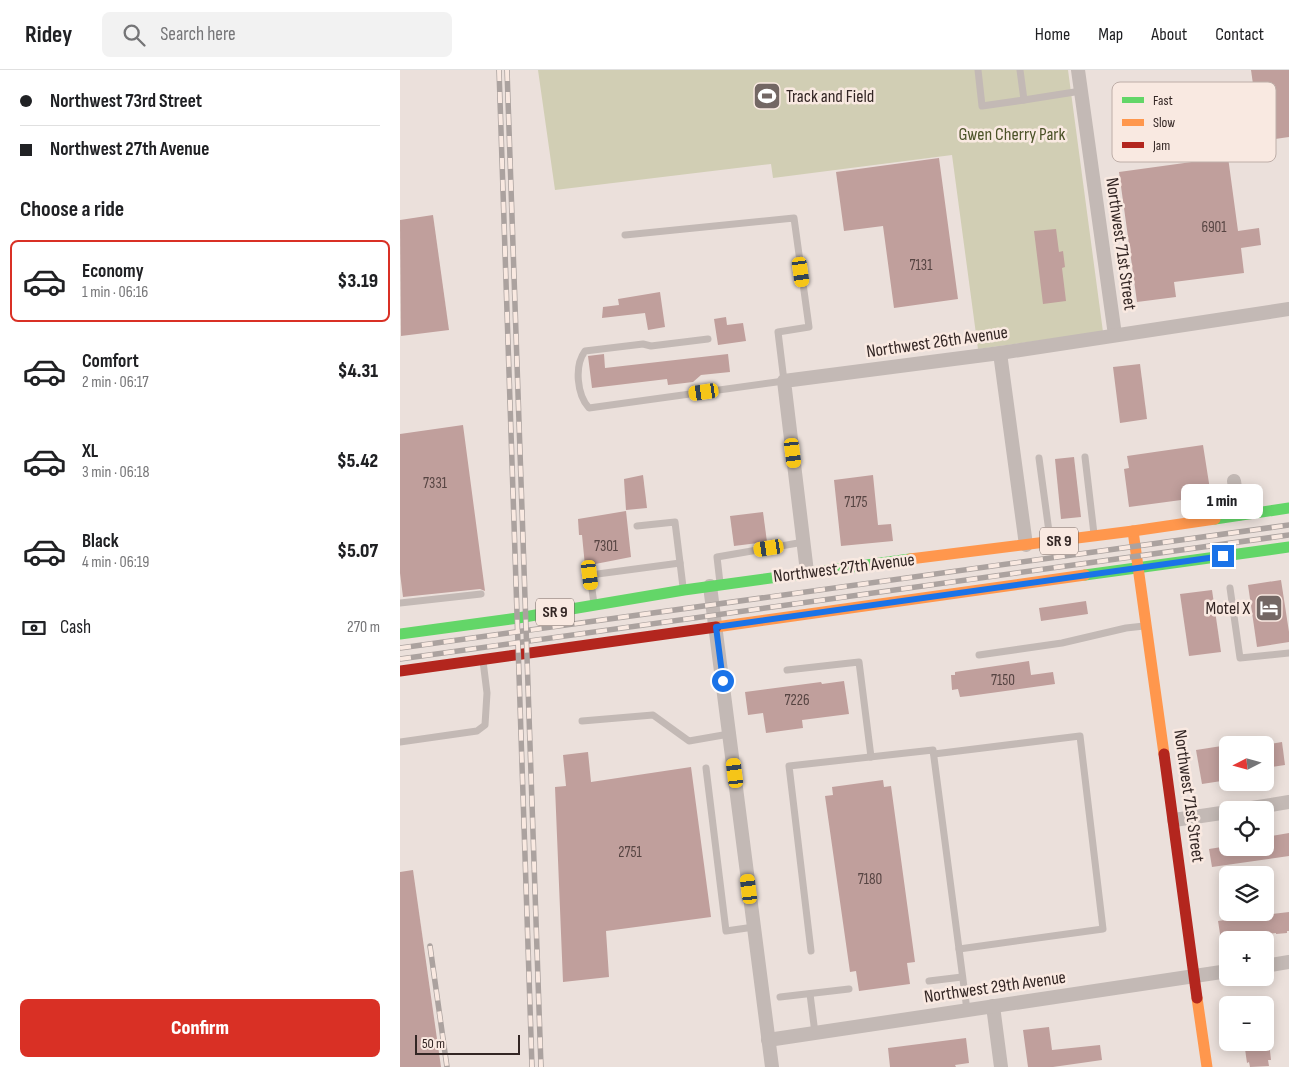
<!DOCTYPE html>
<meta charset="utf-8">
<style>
body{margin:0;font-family:"Sofia Sans Condensed",sans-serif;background:#f2f2f2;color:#202124;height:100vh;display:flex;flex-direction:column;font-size:19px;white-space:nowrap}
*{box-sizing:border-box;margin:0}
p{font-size:16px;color:#757577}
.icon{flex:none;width:28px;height:28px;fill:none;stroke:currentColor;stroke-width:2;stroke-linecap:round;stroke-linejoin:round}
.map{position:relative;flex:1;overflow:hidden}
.details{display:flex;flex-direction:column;background:#fff;width:400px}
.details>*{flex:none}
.top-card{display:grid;align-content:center;height:110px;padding:0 20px;background:#fff}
.needle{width:32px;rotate:264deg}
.buttons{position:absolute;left:819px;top:666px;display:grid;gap:10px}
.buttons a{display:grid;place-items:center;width:55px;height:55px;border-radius:8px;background:#fff;box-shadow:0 2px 12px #0003;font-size:25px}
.scale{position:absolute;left:15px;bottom:12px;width:105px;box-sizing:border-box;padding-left:5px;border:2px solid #332624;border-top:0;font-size:14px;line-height:18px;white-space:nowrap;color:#332624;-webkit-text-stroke:4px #f9e9e1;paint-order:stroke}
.end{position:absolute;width:22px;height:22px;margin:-11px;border:6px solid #1a73e8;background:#fff;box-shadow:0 0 0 2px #fff}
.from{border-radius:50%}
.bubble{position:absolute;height:35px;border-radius:8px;background:#fff;box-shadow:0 2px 12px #0003;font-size:16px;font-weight:800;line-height:35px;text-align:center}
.car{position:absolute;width:15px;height:30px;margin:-15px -8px;border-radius:6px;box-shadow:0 0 4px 1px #0007;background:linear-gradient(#f5c518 24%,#345 0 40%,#f5c518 0 76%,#345 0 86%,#f5c518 0)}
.top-card b{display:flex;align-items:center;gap:18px;height:48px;font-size:19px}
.top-card b+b{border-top:1px solid #e0e0e0}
.top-card i{width:12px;height:12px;background:#202124}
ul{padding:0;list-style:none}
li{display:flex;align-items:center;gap:15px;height:82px;margin:0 10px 8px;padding:0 10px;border:2px solid transparent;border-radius:8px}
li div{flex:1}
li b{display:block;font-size:19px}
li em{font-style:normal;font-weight:800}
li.current{border-color:#d93025}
li>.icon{width:45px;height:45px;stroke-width:1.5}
h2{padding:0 20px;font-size:22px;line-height:60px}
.pay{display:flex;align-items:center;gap:12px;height:55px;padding:0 20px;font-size:19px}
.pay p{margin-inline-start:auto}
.action{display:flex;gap:10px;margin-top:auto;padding:10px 20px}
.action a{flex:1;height:58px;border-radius:8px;background:#d93025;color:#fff;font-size:20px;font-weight:800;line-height:58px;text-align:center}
header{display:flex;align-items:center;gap:30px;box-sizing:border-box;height:70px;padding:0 25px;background:#fff;border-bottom:1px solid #e0e0e0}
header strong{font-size:24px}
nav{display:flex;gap:28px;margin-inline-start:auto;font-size:18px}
.search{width:350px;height:45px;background:#f2f2f2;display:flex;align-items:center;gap:12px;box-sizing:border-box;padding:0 18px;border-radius:8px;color:#757577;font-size:19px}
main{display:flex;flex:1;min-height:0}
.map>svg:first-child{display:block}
</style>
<header>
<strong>Ridey</strong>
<div class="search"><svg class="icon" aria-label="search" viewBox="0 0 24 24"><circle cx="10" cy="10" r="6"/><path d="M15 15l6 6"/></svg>Search here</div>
<nav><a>Home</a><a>Map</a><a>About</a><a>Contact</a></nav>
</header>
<main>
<section class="details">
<div class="top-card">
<b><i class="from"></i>Northwest 73rd Street</b>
<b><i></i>Northwest 27th Avenue</b>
</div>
<h2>Choose a ride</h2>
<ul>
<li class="current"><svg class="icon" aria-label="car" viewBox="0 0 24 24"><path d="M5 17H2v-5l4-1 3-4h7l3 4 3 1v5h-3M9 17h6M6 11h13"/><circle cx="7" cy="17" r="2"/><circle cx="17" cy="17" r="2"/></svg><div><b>Economy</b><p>1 min · 06:16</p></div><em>$3.19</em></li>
<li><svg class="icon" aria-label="car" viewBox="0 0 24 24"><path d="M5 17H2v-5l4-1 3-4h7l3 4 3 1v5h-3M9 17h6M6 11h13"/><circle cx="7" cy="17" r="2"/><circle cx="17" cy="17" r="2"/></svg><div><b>Comfort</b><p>2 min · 06:17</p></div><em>$4.31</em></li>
<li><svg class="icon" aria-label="car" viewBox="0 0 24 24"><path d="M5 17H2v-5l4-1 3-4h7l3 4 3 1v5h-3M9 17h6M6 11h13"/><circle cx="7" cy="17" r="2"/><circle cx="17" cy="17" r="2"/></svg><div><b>XL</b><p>3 min · 06:18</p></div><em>$5.42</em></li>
<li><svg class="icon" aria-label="car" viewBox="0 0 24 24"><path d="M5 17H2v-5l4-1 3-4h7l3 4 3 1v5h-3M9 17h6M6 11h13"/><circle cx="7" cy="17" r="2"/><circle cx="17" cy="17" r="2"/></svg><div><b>Black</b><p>4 min · 06:19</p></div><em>$5.07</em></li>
</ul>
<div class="pay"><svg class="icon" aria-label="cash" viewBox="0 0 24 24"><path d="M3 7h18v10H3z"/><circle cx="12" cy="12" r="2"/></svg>Cash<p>270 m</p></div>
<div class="action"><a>Confirm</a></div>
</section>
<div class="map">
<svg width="889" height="997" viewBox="0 0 889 997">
<rect width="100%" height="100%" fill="#ebe0db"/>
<polygon fill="#d1ceb4" points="138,0 668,0 703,262 578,279 552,85 373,108 371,94 155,120"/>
<g fill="#c09f9c">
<polygon points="851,0 889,0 889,67 861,71"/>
<polygon points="828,87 838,161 859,158 861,175 841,178 844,203 774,212 776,227 737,232 719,102"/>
<polygon points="539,88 558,229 494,238 483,156 444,161 436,102"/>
<polygon points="33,145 49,260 1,266 0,150"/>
<polygon points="656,159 659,182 663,181 665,197 662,198 666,231 643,234 634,161"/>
<polygon points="260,222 265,257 248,260 245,243 202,248 203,237 219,235 218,229"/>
<polygon points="326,247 327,255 343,253 346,271 318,275 314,249"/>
<polygon points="204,284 205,298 328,284 330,302 301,305 293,312 268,315 267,309 192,318 188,286"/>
<polygon points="740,294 747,349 720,353 713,297"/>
<polygon points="63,355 85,521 80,519 3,527 0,503 0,364"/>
<polygon points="803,375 811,426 729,437 724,399 729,398 727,386"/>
<polygon points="674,387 681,447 661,449 655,389"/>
<polygon points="243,405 247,438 226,440 224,409"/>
<polygon points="473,405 478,455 491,454 493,471 441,476 434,410"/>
<polygon points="226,441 231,487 185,496 182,465 179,465 178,449"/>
<polygon points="363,442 367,472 334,476 330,446"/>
<polygon points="881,510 889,562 889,572 857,577 848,515"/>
<polygon points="812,520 821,582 789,586 780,524"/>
<polygon points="686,531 688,544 641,551 639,538"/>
<polygon points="629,591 631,605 653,602 655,614 569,626 560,627 558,619 552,620 551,605 555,605 555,602"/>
<polygon points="444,611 449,644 402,650 403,658 366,663 363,643 348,645 345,622 421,612 422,614"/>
<polygon points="882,672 885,695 865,698 865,675"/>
<polygon points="828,675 828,710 802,714 796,680"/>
<polygon points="188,682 191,712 291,697 311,847 206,861 209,907 163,912 155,717 166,716 163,685"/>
<polygon points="483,710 484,717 491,716 515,892 507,893 510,914 459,921 456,901 450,902 425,726 433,725 432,717"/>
<polygon points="889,763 889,786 812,797 809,779 828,776 828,778 865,778 865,767"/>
<polygon points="13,800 41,997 0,997 0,802"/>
<polygon points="825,842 840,842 840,848 889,842 889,861 887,861 887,863 876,864 876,863 821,870 818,851 826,850"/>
<polygon points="649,957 652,980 700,975 702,990 653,997 628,997 623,960"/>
<polygon points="566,968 569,993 555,995 556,997 490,997 488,978"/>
<polygon points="844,972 869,972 871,990 868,990 869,996 850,997 849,992 847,993"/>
</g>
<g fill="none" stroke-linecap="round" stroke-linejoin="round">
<g stroke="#c3b9b5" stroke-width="7">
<polyline points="578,0 582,36 624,30"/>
<polyline points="620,0 624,30 681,21"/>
<path d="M225 165 394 148 409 257 378 262 384 311 189 338C177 325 174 296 185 281L243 274 251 276 308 269"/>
<polyline points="685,387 694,464"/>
<polyline points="639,388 650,469"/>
<polyline points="237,456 275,452 283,517"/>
<polyline points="320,513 317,487 404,472"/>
<polyline points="830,518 840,588 889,583"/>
<polyline points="0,533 81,524"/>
<polyline points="194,534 190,505 280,493"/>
<polyline points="579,585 662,573 726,558 744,556"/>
<polyline points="387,600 459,592 471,687"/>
<polyline points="182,651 253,645 289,671 329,664"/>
<polyline points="0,672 77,661 85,655 87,623 83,591"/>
<polyline points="534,684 680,666 703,859 559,879"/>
<polyline points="306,698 326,861 354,857"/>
<polyline points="411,881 389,696 533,680 567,940"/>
<polyline points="529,911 562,907"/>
<polyline points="410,924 415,963"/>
<polyline points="380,927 449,919"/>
</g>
<g stroke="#c3b9b5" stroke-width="14">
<polyline points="678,0 715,265"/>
<polyline points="600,283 626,475"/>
<polyline points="834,411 839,444"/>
<polyline points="407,502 384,311 600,283 889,239"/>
<polyline points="310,516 372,997"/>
<polyline points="839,740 889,732"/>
<polyline points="774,750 828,742"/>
<polyline points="865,896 889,892"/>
<polyline points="593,936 601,997"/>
<polyline points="368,970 828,901"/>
</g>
<g stroke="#63d668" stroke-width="11">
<polyline points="815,449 889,438"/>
<polyline points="685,505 889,477"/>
<polyline points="0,564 118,548 284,520 510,489"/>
</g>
<g stroke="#ff974d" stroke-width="11">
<polyline points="733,461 764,684"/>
<polyline points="510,489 733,461 815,449"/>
<polyline points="316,557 685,505"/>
<polyline points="797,928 807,997"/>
</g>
<g stroke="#b3261e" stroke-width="11">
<polyline points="0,601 316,557"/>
<polyline points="764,684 797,928"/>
</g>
<g stroke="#aba29f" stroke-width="5.5">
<g id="rail">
<polyline points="99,0 132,997"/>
<polyline points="107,0 141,997"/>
<polyline points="0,578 889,455"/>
<polyline points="0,589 889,465"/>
<polyline points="30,876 47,997"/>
</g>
</g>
<use href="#rail" stroke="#f9e9e1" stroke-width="4" stroke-dasharray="11" stroke-linecap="butt"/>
</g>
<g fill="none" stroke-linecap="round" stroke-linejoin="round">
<polyline stroke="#1a73e8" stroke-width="6" points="323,611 316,557 823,486"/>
</g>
<defs>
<g id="stadium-square" transform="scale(1.4375)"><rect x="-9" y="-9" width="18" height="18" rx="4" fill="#736764" stroke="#f9e9e1"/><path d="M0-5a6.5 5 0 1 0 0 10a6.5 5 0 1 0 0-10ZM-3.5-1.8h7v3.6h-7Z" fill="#fff"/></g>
<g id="hotel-square" transform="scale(1.4375)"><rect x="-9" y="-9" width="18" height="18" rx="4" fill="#736764" stroke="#f9e9e1"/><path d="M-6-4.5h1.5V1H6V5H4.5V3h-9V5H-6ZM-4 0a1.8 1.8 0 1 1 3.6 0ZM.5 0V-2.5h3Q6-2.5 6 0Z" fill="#fff"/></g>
</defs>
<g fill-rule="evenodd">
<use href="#stadium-square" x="367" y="26"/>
<use href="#hotel-square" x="869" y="538"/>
</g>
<g text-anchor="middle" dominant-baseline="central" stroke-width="5" stroke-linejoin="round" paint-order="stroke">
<g font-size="15" fill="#564442">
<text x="814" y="157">6901</text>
<text x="521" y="195">7131</text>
<text x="35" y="413">7331</text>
<text x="456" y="432">7175</text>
<text x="206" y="476">7301</text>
<text x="603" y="610">7150</text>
<text x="397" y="630">7226</text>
<text x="230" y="782">2751</text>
<text x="470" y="809">7180</text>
</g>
<g fill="#f9e9e1" stroke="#6e605d" stroke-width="1">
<rect x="640" y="457.5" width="38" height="27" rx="4"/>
<rect x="136" y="528.5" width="38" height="27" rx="4"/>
</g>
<g font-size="16" font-weight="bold" fill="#332624">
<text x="659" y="471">SR 9</text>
<text x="155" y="542">SR 9</text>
</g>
<g font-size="18" fill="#332624" stroke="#f9e9e1" text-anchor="start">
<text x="386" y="26">Track and Field</text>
<text x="850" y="538" text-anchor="end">Motel X</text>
</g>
<g font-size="18" fill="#4b5227" stroke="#f9e9e1">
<text x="612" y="64">Gwen Cherry Park</text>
</g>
<g font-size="18" fill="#332624" stroke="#f9e9e1">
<text transform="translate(721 174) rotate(82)">Northwest 71st Street</text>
<text transform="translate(537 272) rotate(-8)">Northwest 26th Avenue</text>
<text transform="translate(444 498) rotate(-7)">Northwest 27th Avenue</text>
<text transform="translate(789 726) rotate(82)">Northwest 71st Street</text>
<text transform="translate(595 917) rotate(-8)">Northwest 29th Avenue</text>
</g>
</g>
<rect x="712" y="12" width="164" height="80" rx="8" fill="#f9e9e1" stroke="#beaea8" stroke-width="1"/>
<rect x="722" y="27" width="22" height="6" fill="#63d668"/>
<rect x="722" y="49" width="22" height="7" fill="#ff974d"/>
<rect x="722" y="72" width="22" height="6" fill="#b3261e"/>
<g font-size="14" fill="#332624">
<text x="753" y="35">Fast</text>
<text x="753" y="57">Slow</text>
<text x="753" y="80">Jam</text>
</g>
</svg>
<div class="buttons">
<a><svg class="needle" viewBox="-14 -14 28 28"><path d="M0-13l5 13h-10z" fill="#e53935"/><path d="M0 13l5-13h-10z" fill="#757577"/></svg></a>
<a><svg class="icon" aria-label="locate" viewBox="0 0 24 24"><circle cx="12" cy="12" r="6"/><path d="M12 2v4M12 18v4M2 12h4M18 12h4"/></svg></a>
<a><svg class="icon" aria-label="layers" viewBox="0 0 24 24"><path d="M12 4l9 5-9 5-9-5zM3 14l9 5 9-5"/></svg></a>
<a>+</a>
<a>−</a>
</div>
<div class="scale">50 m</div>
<i class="end from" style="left:323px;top:611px"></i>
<i class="end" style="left:823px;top:486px"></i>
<div class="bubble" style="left:781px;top:414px;width:82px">1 min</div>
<i class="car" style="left:401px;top:202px;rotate:172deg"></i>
<i class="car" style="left:304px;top:322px;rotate:262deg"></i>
<i class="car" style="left:393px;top:383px;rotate:173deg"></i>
<i class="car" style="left:369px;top:478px;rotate:261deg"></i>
<i class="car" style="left:190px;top:505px;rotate:173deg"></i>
<i class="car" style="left:335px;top:703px;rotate:353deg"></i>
<i class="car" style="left:349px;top:819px;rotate:353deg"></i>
</div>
</main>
